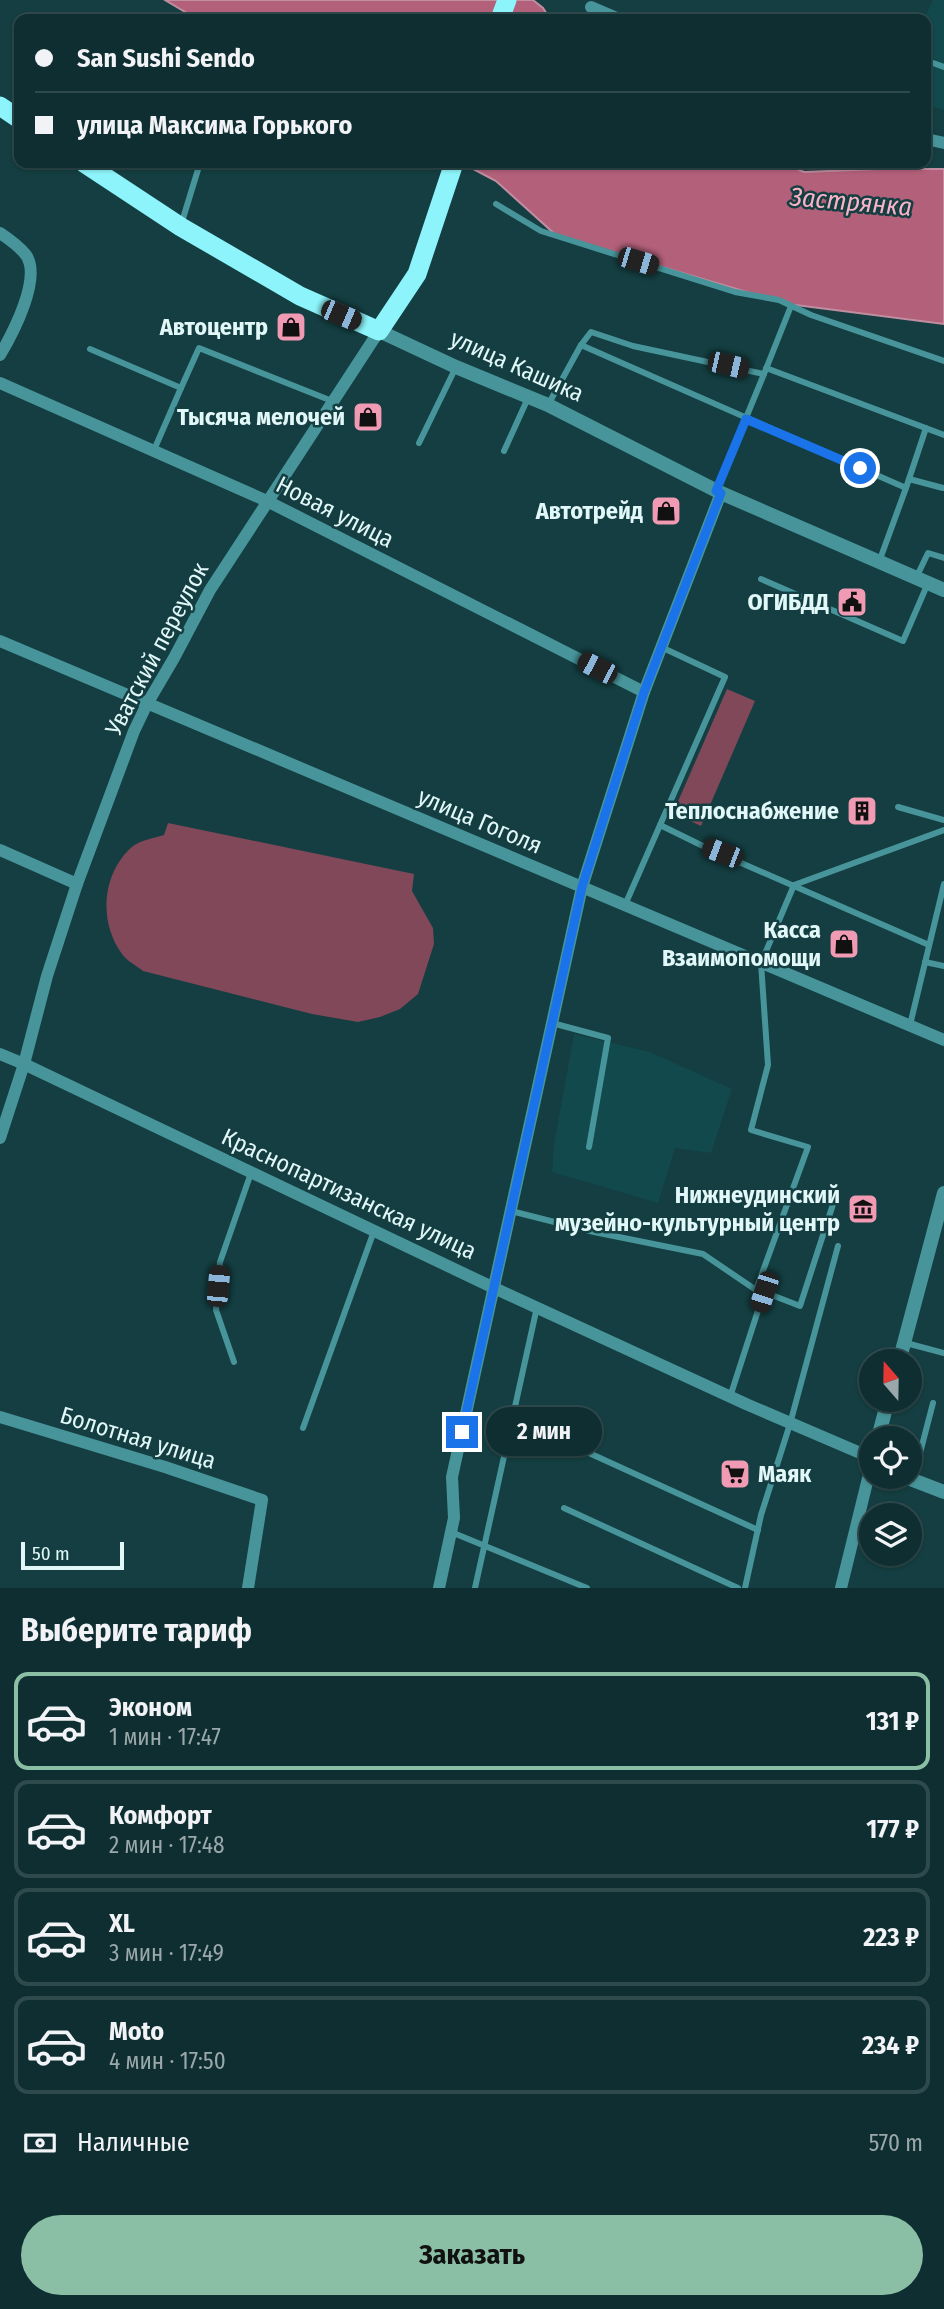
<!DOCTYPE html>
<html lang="ru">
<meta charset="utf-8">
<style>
body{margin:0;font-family:"Fira Sans Condensed",sans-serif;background:#183639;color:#f1f3f6;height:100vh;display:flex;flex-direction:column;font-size:26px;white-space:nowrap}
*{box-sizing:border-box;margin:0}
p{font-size:23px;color:#9ba8ab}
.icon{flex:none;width:38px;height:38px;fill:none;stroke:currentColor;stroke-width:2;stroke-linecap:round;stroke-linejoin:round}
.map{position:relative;height:1588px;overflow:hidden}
.drawer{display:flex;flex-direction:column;background:#0f2e31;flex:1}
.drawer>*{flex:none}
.top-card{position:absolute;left:14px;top:14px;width:917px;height:154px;border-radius:14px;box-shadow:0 2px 5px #0004,0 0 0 2px #2f4a4d;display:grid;align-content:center;height:154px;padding:0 21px;background:#0f2e31}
.needle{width:46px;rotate:340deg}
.controls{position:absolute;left:859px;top:1349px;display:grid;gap:14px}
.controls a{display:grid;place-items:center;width:63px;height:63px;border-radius:50%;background:#0f2e31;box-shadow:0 2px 5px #0004,0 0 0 2px #2f4a4d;font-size:35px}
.scale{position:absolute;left:21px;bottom:18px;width:103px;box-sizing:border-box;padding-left:7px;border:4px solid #e1f7f8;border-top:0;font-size:19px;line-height:24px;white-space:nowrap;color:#e1f7f8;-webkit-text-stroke:5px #143e41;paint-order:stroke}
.end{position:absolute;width:32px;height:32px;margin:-16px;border:9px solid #1a73e8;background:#fff;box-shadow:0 0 0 4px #fff}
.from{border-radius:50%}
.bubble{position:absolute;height:49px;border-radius:24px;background:#0f2e31;box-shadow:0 2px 5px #0004,0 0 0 2px #2f4a4d;font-size:23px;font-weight:700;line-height:49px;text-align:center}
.car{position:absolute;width:21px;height:42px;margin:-21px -10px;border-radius:9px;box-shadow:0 0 5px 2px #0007;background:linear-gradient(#222 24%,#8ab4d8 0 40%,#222 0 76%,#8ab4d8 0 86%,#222 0)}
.top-card b{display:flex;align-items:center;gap:24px;height:66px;font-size:26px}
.top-card b+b{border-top:2px solid #2f4a4d}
.top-card i{width:18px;height:18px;background:#f1f3f6}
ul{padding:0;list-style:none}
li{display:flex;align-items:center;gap:21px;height:98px;margin:0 14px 10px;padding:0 7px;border:4px solid #2f4a4d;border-radius:14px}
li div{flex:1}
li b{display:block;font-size:26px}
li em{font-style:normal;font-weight:700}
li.current{border-color:#8abfa5}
li>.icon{width:63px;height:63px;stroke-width:1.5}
h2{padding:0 21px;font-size:32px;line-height:84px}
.pay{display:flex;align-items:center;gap:18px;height:77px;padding:0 21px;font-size:26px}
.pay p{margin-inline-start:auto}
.button{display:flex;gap:14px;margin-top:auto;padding:14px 21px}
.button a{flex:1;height:80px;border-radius:42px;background:#8abfa5;color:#111;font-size:28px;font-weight:700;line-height:80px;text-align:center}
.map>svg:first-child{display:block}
</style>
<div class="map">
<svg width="944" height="1588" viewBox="0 0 944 1588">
<rect width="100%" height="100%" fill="#143e41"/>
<g fill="#11494c">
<polygon points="933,0 944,0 944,110 926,105 924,19"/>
<polygon points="574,1034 650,1052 732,1089 711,1153 675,1148 658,1203 552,1172 554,1144"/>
</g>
<g fill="#804859">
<polygon points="727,689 755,701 701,826 673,813"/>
<path d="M168 823 414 874 412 891 433 928 434 944 418 994 400 1009 380 1017 358 1022 312 1014 143 971C137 966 127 961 122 954 98 922 102 872 133 846 141 840 154 838 164 835Z"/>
</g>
<g fill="#b3607a" stroke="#c18da0" stroke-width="2">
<polygon points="165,0 533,0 543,8 550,19 197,19"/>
<polygon points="462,163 783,163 804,172 879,169 944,169 944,324 788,304 557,236 496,181"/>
</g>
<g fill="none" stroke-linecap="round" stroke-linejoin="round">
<g stroke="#47959a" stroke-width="6">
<polyline points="933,63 944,67"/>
<polyline points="496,204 541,231 735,292 779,300 811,315 944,361"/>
<polyline points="181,225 200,163"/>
<polyline points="581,345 906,488 926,428"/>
<polyline points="90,349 181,388 154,450"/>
<polyline points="766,368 944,435"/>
<polyline points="181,388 199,348 332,401"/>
<polyline points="548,405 581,345 591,332 633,346 764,374 791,306"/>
<polyline points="419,443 456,367"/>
<polyline points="504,451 528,398"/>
<polyline points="909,479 943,488"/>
<polyline points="716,491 764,374"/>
<polyline points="879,562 906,488"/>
<polyline points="917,576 928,553 944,558"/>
<polyline points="761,579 903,641 928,583"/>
<polyline points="898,807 944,820"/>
<polyline points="660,825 707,848 929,945"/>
<polyline points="625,905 725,677 661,647"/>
<polyline points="925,962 944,966"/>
<polyline points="552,1023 608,1038 589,1147"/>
<polyline points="910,1025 944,884"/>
<polyline points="511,1211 594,1232 703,1254 756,1290"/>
<polyline points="764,1292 800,1306 837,1192"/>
<polyline points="906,1343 944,1353"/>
<polyline points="234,1362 216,1310 220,1262 251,1173"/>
<polyline points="730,1397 764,1292 756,1290 808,1147 751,1130 768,1065 761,963 794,885 944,830"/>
<polyline points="303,1428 374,1231"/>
<polyline points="589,1453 758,1530"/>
<polyline points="913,1480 933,1403"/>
<polyline points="564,1508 738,1588"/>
<polyline points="451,1532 587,1588"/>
<polyline points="475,1588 537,1307"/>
<polyline points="745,1588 761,1515 790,1424 838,1246"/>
</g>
<g stroke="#47959a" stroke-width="12">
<polyline points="591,7 619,19"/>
<polyline points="926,139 944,143"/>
<path d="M0 233C9 239 19 246 26 255 42 278 13 333 0 355"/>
<polyline points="0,383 267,501 644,692"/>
<polyline points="0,641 944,1040"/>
<polyline points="0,850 77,884"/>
<polyline points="0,1054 24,1064 492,1287 746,1404 872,1458"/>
<polyline points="0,1138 24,1064 47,976 77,884 134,731 147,704 174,658 210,590 379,331"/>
<polyline points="0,1417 165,1467 262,1500 248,1588"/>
<polyline points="439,1588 454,1518 452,1477 582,887 644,692 721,493"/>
<polyline points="841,1588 872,1462"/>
</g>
<g stroke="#47959a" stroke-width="14">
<polyline points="379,331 456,367 548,405 721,493 944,590"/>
<polyline points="899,1362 944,1193"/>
<polyline points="878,1438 888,1400"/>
<polyline points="905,1477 944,1492"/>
</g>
<g stroke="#8cf4fa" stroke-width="19">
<polyline points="500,19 507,0"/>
<polyline points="0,106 19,119"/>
<polyline points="84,163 181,227 300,296 379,331 417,274 454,163"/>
</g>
</g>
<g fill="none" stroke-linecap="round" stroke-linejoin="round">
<polyline stroke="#1a73e8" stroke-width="9" points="462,1432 582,887 644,692 721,493 716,491 746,419 860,468"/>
</g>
<defs>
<g id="shop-square" transform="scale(1.575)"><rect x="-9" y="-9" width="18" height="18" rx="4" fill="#f19ab3" stroke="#143e41"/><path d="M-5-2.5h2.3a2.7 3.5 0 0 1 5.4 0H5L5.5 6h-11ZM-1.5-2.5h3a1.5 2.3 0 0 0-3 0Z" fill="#111"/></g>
<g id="civic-square" transform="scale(1.575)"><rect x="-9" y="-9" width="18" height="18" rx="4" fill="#f19ab3" stroke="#143e41"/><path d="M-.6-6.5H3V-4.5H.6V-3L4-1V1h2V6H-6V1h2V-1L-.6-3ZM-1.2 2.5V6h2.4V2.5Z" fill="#111"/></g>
<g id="building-square" transform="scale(1.575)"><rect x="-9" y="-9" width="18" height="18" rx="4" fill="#f19ab3" stroke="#143e41"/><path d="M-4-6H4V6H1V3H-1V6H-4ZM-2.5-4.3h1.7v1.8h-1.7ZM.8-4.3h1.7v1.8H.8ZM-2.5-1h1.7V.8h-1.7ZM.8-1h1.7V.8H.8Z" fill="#111"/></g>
<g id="museum-square" transform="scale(1.575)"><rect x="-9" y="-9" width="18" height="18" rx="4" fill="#f19ab3" stroke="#143e41"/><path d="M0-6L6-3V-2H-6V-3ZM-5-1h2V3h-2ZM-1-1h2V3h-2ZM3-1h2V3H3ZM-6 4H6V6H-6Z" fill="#111"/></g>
<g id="supermarket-square" transform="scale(1.575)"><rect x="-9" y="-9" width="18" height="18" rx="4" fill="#f19ab3" stroke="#143e41"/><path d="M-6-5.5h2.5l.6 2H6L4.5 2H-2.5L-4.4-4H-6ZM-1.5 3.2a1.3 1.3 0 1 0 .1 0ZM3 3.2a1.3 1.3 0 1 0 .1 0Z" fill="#111"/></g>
</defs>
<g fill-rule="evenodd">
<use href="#shop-square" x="291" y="327"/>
<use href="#shop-square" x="368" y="417"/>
<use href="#shop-square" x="666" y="511"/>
<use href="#civic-square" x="852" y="602"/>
<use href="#building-square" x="862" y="811"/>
<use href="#shop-square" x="844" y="944"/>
<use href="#museum-square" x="863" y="1209"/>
<use href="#supermarket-square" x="735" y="1474"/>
</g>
<g text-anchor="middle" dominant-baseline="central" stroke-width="5" stroke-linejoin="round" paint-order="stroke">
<g font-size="24" font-weight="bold" fill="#e1f7f8" stroke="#143e41" text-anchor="end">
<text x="268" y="327">Автоцентр</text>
<text x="345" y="417">Тысяча мелочей</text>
<text x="643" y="511">Автотрейд</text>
<text x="829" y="602">ОГИБДД</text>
<text x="839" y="811">Теплоснабжение</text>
<text x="821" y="930">Касса<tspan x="821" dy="28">Взаимопомощи</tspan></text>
<text x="840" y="1195">Нижнеудинский<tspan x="840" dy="28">музейно-культурный центр</tspan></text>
<text x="758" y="1474" text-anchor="start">Маяк</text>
</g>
<g font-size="24" fill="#e1f7f8" stroke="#143e41">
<text transform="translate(517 366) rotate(24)">улица Кашика</text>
<text transform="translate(335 512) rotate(27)">Новая улица</text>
<text transform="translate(157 649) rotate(-62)">Уватский переулок</text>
<text transform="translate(480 821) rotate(23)">улица Гоголя</text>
<text transform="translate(349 1194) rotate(25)">Краснопартизанская улица</text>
<text transform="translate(138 1438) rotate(17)">Болотная улица</text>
</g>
<g font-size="26" font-style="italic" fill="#f9b3c6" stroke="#143e41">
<text transform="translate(851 202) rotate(5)">Застрянка</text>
</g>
</g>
</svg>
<div class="controls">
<a><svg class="needle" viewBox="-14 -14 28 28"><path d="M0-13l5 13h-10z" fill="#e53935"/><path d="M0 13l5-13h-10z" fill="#9ba8ab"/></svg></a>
<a><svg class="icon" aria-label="locate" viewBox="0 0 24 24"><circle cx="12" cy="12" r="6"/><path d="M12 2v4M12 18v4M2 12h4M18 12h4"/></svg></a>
<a><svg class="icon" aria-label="layers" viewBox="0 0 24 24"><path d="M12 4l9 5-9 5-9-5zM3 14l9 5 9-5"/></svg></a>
</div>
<div class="scale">50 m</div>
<i class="end from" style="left:860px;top:468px"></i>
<i class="end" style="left:462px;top:1432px"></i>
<div class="bubble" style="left:486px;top:1407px;width:116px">2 мин</div>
<i class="car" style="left:638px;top:261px;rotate:107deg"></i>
<i class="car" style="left:341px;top:315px;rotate:113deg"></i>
<i class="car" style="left:728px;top:365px;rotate:103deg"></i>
<i class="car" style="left:597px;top:668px;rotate:297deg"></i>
<i class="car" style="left:722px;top:853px;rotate:291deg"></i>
<i class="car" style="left:218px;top:1286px;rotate:5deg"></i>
<i class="car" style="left:764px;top:1292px;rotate:198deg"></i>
<div class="top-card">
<b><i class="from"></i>San Sushi Sendo</b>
<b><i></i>улица Максима Горького</b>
</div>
</div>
<section class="drawer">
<h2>Выберите тариф</h2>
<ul>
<li class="current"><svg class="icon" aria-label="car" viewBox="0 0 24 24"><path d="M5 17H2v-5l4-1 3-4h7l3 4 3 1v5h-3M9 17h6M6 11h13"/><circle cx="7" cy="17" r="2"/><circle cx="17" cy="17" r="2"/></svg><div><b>Эконом</b><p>1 мин · 17:47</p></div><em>131 ₽</em></li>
<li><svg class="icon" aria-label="car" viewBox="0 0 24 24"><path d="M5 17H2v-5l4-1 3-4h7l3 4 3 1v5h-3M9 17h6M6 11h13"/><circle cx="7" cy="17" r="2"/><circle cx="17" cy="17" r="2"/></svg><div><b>Комфорт</b><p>2 мин · 17:48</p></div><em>177 ₽</em></li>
<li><svg class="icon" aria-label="car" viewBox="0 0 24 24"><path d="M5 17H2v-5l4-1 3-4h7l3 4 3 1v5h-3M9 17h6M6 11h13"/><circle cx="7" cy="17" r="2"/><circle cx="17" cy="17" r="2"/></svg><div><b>XL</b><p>3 мин · 17:49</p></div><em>223 ₽</em></li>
<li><svg class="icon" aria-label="car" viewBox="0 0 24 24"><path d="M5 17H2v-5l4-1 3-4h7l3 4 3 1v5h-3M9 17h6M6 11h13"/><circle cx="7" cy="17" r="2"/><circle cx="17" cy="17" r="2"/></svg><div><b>Moto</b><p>4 мин · 17:50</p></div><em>234 ₽</em></li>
</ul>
<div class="pay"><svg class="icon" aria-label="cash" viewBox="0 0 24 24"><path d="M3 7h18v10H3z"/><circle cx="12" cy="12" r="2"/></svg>Наличные<p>570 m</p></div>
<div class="button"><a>Заказать</a></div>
</section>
